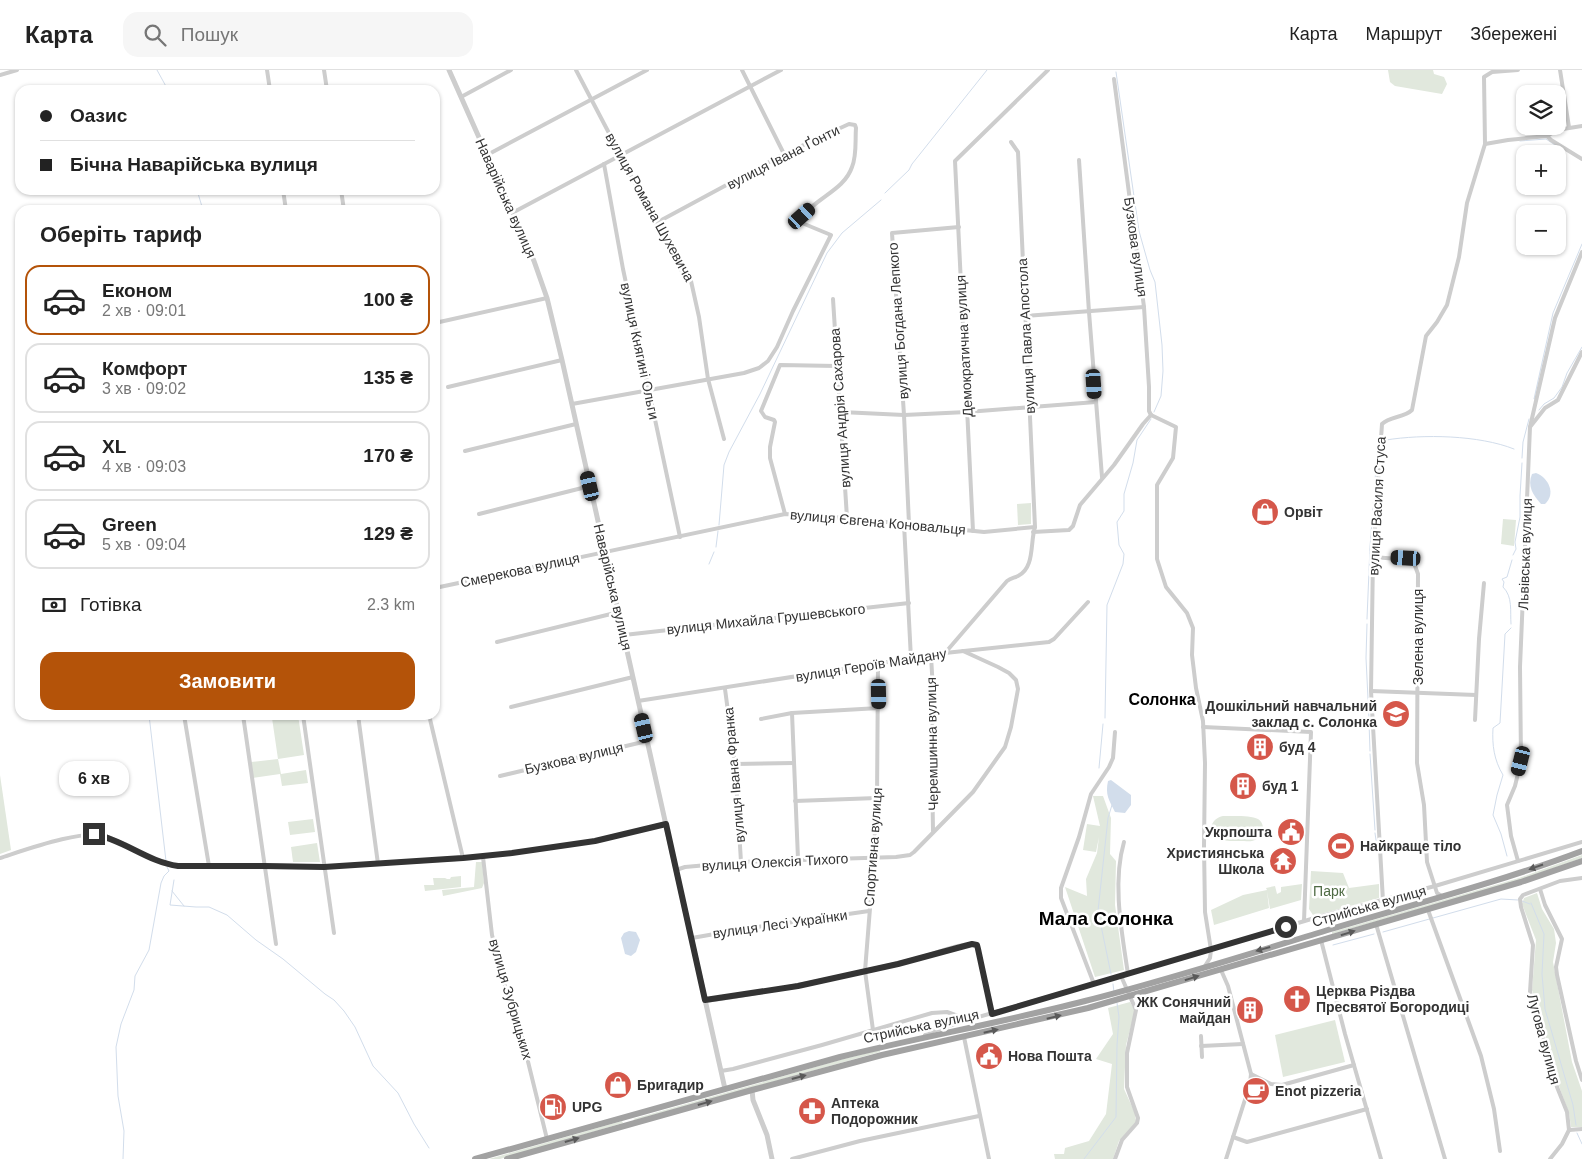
<!DOCTYPE html>
<html lang="uk">
<meta charset="utf-8">
<style>
body{margin:0;font-family:Arial,sans-serif;background:#f6f6f6;color:#222;height:100vh;display:flex;flex-direction:column;font-size:19px;white-space:nowrap}
*{box-sizing:border-box;margin:0}
p{font-size:16px;color:#767676}
.icon{flex:none;width:28px;height:28px;fill:none;stroke:currentColor;stroke-width:2;stroke-linecap:round;stroke-linejoin:round}
.map{position:relative;flex:1;overflow:hidden}
.details{position:absolute;left:15px;top:135px;width:425px;height:515px;display:flex;flex-direction:column;background:#fff;border-radius:15px;box-shadow:0 1px 4px #0004}
.details>*{flex:none}
.guide{position:absolute;left:15px;top:15px;width:425px;height:110px;border-radius:15px;box-shadow:0 1px 4px #0004;display:grid;align-content:center;height:110px;padding:0 25px;background:#fff}
.tools{position:absolute;left:1516px;top:15px;display:grid;gap:10px}
.tools a{display:grid;place-items:center;width:50px;height:50px;border-radius:10px;background:#fff;box-shadow:0 1px 4px #0004;font-size:25px}
.end{position:absolute;width:22px;height:22px;margin:-11px;border:6px solid #333;background:#fff;box-shadow:0 0 0 2px #fff}
.from{border-radius:50%}
.bubble{position:absolute;height:35px;border-radius:15px;background:#fff;box-shadow:0 1px 4px #0004;font-size:16px;font-weight:800;line-height:35px;text-align:center}
.car{position:absolute;width:15px;height:30px;margin:-15px -8px;border-radius:6px;box-shadow:0 0 4px 1px #0007;background:linear-gradient(#222 24%,#8ab4d8 0 40%,#222 0 76%,#8ab4d8 0 86%,#222 0)}
.guide b{display:flex;align-items:center;gap:18px;height:48px;font-size:19px}
.guide b+b{border-top:1px solid #e0e0e0}
.guide i{width:12px;height:12px;background:#222}
ul{padding:0;list-style:none}
li{display:flex;align-items:center;gap:15px;height:70px;margin:0 10px 8px;padding:0 15px;border:2px solid #e0e0e0;border-radius:15px}
li div{flex:1}
li b{display:block;font-size:19px}
li em{font-style:normal;font-weight:800}
li.current{border-color:#b45309}
li>.icon{width:45px;height:45px;stroke-width:1.5}
h2{padding:0 25px;font-size:22px;line-height:60px}
.pay{display:flex;align-items:center;gap:12px;height:55px;padding:0 25px;font-size:19px}
.pay p{margin-inline-start:auto}
.button{display:flex;gap:10px;margin-top:auto;padding:10px 25px}
.button a{flex:1;height:58px;border-radius:15px;background:#b45309;color:#fff;font-size:20px;font-weight:800;line-height:58px;text-align:center}
header{display:flex;align-items:center;gap:30px;box-sizing:border-box;height:70px;padding:0 25px;background:#fff;border-bottom:1px solid #e0e0e0}
header strong{font-size:24px}
nav{display:flex;gap:28px;margin-inline-start:auto;font-size:18px}
.search{width:350px;height:45px;background:#f6f6f6;display:flex;align-items:center;gap:12px;box-sizing:border-box;padding:0 18px;border-radius:15px;color:#767676;font-size:19px}
.map>svg:first-child{display:block}
</style>
<header>
<strong>Карта</strong>
<div class="search"><svg class="icon" aria-label="search" viewBox="0 0 24 24"><circle cx="10" cy="10" r="6"/><path d="M15 15l6 6"/></svg>Пошук</div>
<nav><a>Карта</a><a>Маршрут</a><a>Збережені</a></nav>
</header>
<div class="map">
<svg width="1582" height="1089" viewBox="0 0 1582 1089">
<rect width="100%" height="100%" fill="#fff"/>
<g fill="#e1e8dd">
<polygon points="1388,0 1433,0 1434,4 1444,7 1447,14 1442,24 1395,16 1390,12"/>
<polygon points="1031,433 1031,454 1018,455 1017,434"/>
<polygon points="1503,449 1516,450 1514,476 1501,474"/>
<polygon points="298,645 304,685 278,689 281,704 306,700 308,713 282,716 280,704 253,708 251,692 278,689 272,648"/>
<polygon points="0,705 11,780 0,784"/>
<polygon points="1093,726 1103,726 1111,748 1110,784 1116,791 1115,835 1124,900 1095,907 1065,817 1087,826 1086,809 1097,783 1099,767 1096,782 1083,780 1087,754 1100,756"/>
<path d="M1223 746C1232 746 1251 745 1258 749 1266 754 1264 767 1255 770 1251 772 1247 771 1244 771 1236 771 1224 772 1217 768 1206 761 1212 748 1223 746Z"/>
<polygon points="313,749 315,762 290,765 288,752"/>
<polygon points="317,773 320,792 293,792 291,777"/>
<polygon points="1582,785 1582,788 1520,810 1332,864 1332,862 1519,808"/>
<polygon points="476,792 482,792 484,813 482,818 443,826 442,820 474,817"/>
<polygon points="1311,801 1343,803 1349,818 1379,814 1379,828 1317,845 1313,845 1309,839"/>
<polygon points="461,806 461,817 425,821 424,815 434,815 433,808 445,808 447,809 450,809 451,807"/>
<polygon points="1302,814 1301,830 1270,839 1267,821 1269,838 1214,855 1211,840 1243,825 1267,820 1266,818 1275,816 1277,824 1281,822 1281,817"/>
<polygon points="1537,823 1542,839 1554,859 1556,873 1553,892 1572,992 1582,1021 1582,1057 1571,1057 1569,1043 1560,1019 1532,920 1536,870 1522,834 1524,828"/>
<polygon points="1130,932 1135,941 1126,975 1124,1019 1135,1043 1136,1052 1119,1071 1113,1089 1055,1089 1054,1084 1064,1084 1065,1078 1089,1071 1106,1044 1112,994 1096,989 1113,964 1108,938"/>
<polygon points="1335,950 1345,992 1283,1007 1275,965"/>
<polygon points="880,980 880,982 635,1050 633,1049 840,990"/>
<polygon points="622,1051 623,1053 500,1089 489,1089"/>
</g>
<g fill="#d2ddeb">
<path d="M1536 403C1549 408 1556 424 1545 434H1541C1533 425 1527 416 1532 404Z"/>
<path d="M1111 710 1131 725V735L1125 743 1115 742C1109 730 1105 725 1108 711Z"/>
<polygon points="629,861 636,862 640,870 636,882 631,886 625,884 621,868 624,863"/>
</g>
<g fill="none" stroke-linecap="round" stroke-linejoin="round">
<g stroke="#d2ddeb" stroke-width="1">
<polyline points="157,0 168,20"/>
<polyline points="1116,2 1139,161 1150,200 1155,212 1162,275 1163,301 1161,326 1154,342"/>
<polyline points="1520,71 1546,69 1555,75"/>
<polyline points="197,120 203,140"/>
<polyline points="885,123 909,100 912,94 987,0"/>
<polyline points="1535,329 1534,329 1553,243 1582,174"/>
<polyline points="1539,340 1544,334 1554,328 1562,317 1567,303 1582,277"/>
<path d="M1386 370C1423 364 1479 365 1514 379"/>
<polyline points="1522,388 1523,372 1529,349"/>
<polyline points="1376,390 1378,371"/>
<polyline points="719,455 724,395 729,382 760,324 827,183 842,163 881,130"/>
<polyline points="716,477 718,461"/>
<polyline points="1513,485 1516,479 1515,472 1520,447 1520,426 1522,393"/>
<polyline points="709,494 714,482"/>
<polyline points="1367,549 1370,477 1376,398"/>
<polyline points="1367,554 1366,588 1369,649"/>
<path d="M1511 554C1510 541 1513 527 1503 517L1504 512 1502 509 1507 507 1512 490"/>
<polyline points="149,645 166,791"/>
<polyline points="1105,648 1107,535 1123,494 1124,484 1119,475 1117,452 1124,441 1124,424 1133,393 1137,370 1151,349"/>
<polyline points="1369,652 1370,681"/>
<polyline points="1370,684 1375,760"/>
<polyline points="1099,698 1103,654"/>
<polyline points="1375,763 1377,777"/>
<path d="M1507 786 1501 764 1493 745 1497 725 1503 705C1494 690 1492 675 1493 658L1500 653 1505 564 1511 558"/>
<polyline points="174,810 170,835 196,837 209,837 227,845 256,870 283,889 325,924 334,930 344,941 355,957 373,996 398,1023 414,1054 429,1078"/>
<polyline points="172,821 184,836"/>
<polyline points="1522,831 1530,834"/>
<polyline points="1531,833 1544,864 1542,904 1545,939 1573,1035 1576,1055"/>
<polyline points="1383,862 1501,829 1518,830"/>
<polyline points="1333,875 1374,864"/>
<polyline points="1111,904 1098,841 1108,748 1112,735"/>
<polyline points="1113,914 1114,922"/>
<polyline points="1577,1063 1582,1074"/>
<polyline points="123,1089 124,1061 118,1026 116,977 121,954 134,920 135,906 149,880 161,813 164,806 169,801 167,797"/>
<polyline points="1084,1089 1116,1047 1117,975 1119,947 1117,933"/>
</g>
<g stroke="#cdcdcd" stroke-width="4">
<polyline points="267,0 270,20"/>
<polyline points="324,0 327,20"/>
<polyline points="576,0 656,153 684,205 691,211 699,247 708,309 724,369"/>
<polyline points="742,0 784,84"/>
<polyline points="1560,0 1569,57"/>
<polyline points="0,5 17,0"/>
<polyline points="1114,9 1144,237 1149,317 1149,341 1151,345"/>
<polyline points="461,27 511,0"/>
<polyline points="1547,66 1551,70 1582,89"/>
<polyline points="1485,74 1508,70 1547,66 1557,60 1582,56"/>
<polyline points="487,85 647,0"/>
<polyline points="1079,90 1089,242 1102,407"/>
<polyline points="604,94 623,199 680,467"/>
<polyline points="283,120 286,140"/>
<polyline points="341,120 344,140"/>
<polyline points="512,143 781,0"/>
<polyline points="833,229 847,448"/>
<polyline points="1025,246 1144,237"/>
<polyline points="435,253 547,228"/>
<polyline points="448,317 562,290"/>
<path d="M572 334 744 303 759 298 768 291 777 277 793 241 831 165 802 153 801 149C814 128 844 121 852 97 857 85 855 70 856 58L855 55 849 54 784 84 656 153"/>
<polyline points="841,342 904,345 967,342 1096,332"/>
<polyline points="1151,345 1176,357 1173,388 1157,415 1157,489 1166,517 1187,543 1193,558 1192,585 1196,618 1203,651 1205,693 1204,776 1205,842 1211,880 1210,888 1205,896"/>
<polyline points="1530,357 1545,338 1558,330 1582,282"/>
<polyline points="465,381 576,354"/>
<polyline points="479,444 590,416"/>
<polyline points="785,444 770,388 770,377 775,352 774,350 765,347 761,341 780,295 837,296"/>
<polyline points="904,454 911,589"/>
<polyline points="909,454 904,345 892,163 959,157"/>
<polyline points="973,461 955,91 1048,0"/>
<polyline points="1033,462 1069,460 1073,456 1080,435 1114,395 1143,354 1151,345"/>
<polyline points="1373,487 1411,490 1414,493 1418,504 1417,693 1424,735 1427,792 1437,823 1443,827"/>
<polyline points="435,518 785,444 847,448 984,462 1035,457"/>
<polyline points="624,565 909,533"/>
<polyline points="497,572 619,542"/>
<path d="M945 583 1007 511C1011 508 1014 508 1018 506 1035 498 1030 472 1035 457L1018 82 1011 72"/>
<polyline points="931,586 933,620 932,696 933,761"/>
<polyline points="725,619 735,694 741,792"/>
<polyline points="1371,621 1476,625"/>
<polyline points="638,631 945,583 1049,572 1054,569 1088,532"/>
<polyline points="511,637 633,607"/>
<polyline points="792,643 798,789"/>
<polyline points="184,645 209,796"/>
<polyline points="243,645 276,874"/>
<polyline points="303,645 334,863"/>
<polyline points="358,645 378,794"/>
<polyline points="429,645 463,788"/>
<polyline points="761,649 792,643 879,638"/>
<polyline points="1475,650 1479,569 1484,513"/>
<polyline points="1203,657 1311,662 1304,851"/>
<polyline points="735,694 794,693"/>
<polyline points="500,706 647,671"/>
<polyline points="795,731 877,728"/>
<path d="M1124 772C1112 813 1122 863 1128 904"/>
<polyline points="483,787 492,865 513,947 520,959 547,1069"/>
<path d="M0 788C25 780 84 758 108 767 131 776 153 792 178 796L264 795 324 797 474 788 512 783 595 771 666 754"/>
<polyline points="1518,791 1511,766 1507,735 1515,716 1521,691 1520,597 1530,357 1555,248 1582,182"/>
<polyline points="676,800 685,797 741,792 896,787 910,785 914,782 973,722 1005,677 1011,657 1018,619 1016,610 1009,603 998,597 963,581"/>
<polyline points="1540,819 1545,835 1562,869 1556,897 1557,905 1576,991 1582,1010"/>
<path d="M1383 831 1371 621 1373 487 1382 354C1390 346 1404 348 1412 340L1426 266 1437 252 1447 235 1459 187 1467 133 1485 74 1484 7 1492 2 1518 0"/>
<polyline points="1428,840 1481,986 1494,1039 1500,1081"/>
<polyline points="1376,854 1445,1089"/>
<polyline points="692,868 737,860 869,841"/>
<polyline points="1321,870 1345,964 1381,1089"/>
<polyline points="1221,900 1228,916 1251,1004 1250,1014 1226,1089"/>
<polyline points="1094,914 1061,828 1061,818 1079,767 1091,724 1109,697 1113,688 1115,662"/>
<path d="M705 931C755 925 803 914 852 904 875 898 899 894 922 887 936 883 964 871 977 875L978 879 992 944"/>
<polyline points="873,960 865,901 872,813 877,728 878,594"/>
<polyline points="925,965 933,961 961,952 1121,906 1318,847 1435,816 1582,772"/>
<polyline points="1201,966 1202,987"/>
<polyline points="964,967 989,1089"/>
<polyline points="1201,976 1243,974"/>
<polyline points="721,1001 733,999 822,975 932,943 947,942 958,946 961,952"/>
<polyline points="1251,1004 1271,1014 1282,1015 1354,995"/>
<polyline points="1569,1060 1567,1042 1557,1017 1530,922 1533,875 1521,837 1520,829 1523,825 1560,811 1582,808"/>
<polyline points="1569,1060 1582,1059"/>
<polyline points="1233,1067 1247,1072 1367,1039"/>
<polyline points="792,1089 860,1071 979,1046"/>
<polyline points="1115,1089 1122,1070 1137,1053 1138,1048 1127,1017 1127,983 1136,940 1121,906"/>
<polyline points="1550,1089 1562,1074 1569,1060"/>
</g>
<g stroke="#cdcdcd" stroke-width="5">
<polyline points="449,0 534,191 547,228 562,290 725,1019"/>
<polyline points="752,1020 753,1030 767,1065 772,1089"/>
</g>
<g stroke="#a2a2a2" stroke-width="6">
<path d="M475 1089 840 987C921 967 1004 952 1085 931 1168 910 1249 884 1331 859 1415 834 1500 812 1582 781"/>
<polyline points="507,1089 752,1020 882,985 1088,938 1521,812 1582,791"/>
</g>
</g>
<defs><path id="oneway-solid" d="M-6-.8H1V-3.2L6.5 0L1 3.2V.8H-6Z" transform="scale(1.25)"/></defs>
<g fill="#5a5a5a">
<use href="#oneway-solid" transform="translate(1536 797) rotate(161)"/>
<use href="#oneway-solid" transform="translate(1348 863) rotate(-17)"/>
<use href="#oneway-solid" transform="translate(1263 879) rotate(164)"/>
<use href="#oneway-solid" transform="translate(1192 908) rotate(-17)"/>
<use href="#oneway-solid" transform="translate(1054 947) rotate(-14)"/>
<use href="#oneway-solid" transform="translate(991 961) rotate(-13)"/>
<use href="#oneway-solid" transform="translate(799 1007) rotate(-15)"/>
<use href="#oneway-solid" transform="translate(705 1033) rotate(-16)"/>
<use href="#oneway-solid" transform="translate(572 1070) rotate(-16)"/>
</g>
<g fill="none" stroke-linecap="round" stroke-linejoin="round">
<path stroke="#333" stroke-width="6" d="M94 764C124 770 148 792 178 796H264L324 797 463 788 512 783 595 771 666 754 705 930 798 916 898 894 972 874 977 875 978 879 992 944 1286 857"/>
</g>
<defs>
<g id="shop-disc" transform="scale(1.4375)"><circle r="9.5" fill="#d5574a" stroke="#fff"/><path d="M-5-2.5h2.3a2.7 3.5 0 0 1 5.4 0H5L5.5 6h-11ZM-1.5-2.5h3a1.5 2.3 0 0 0-3 0Z" fill="#fff"/></g>
<g id="school-disc" transform="scale(1.4375)"><circle r="9.5" fill="#d5574a" stroke="#fff"/><path d="M0-5L7-2L0 1L-7-2ZM-4 1L0 2.5L4 1V4Q0 6-4 4Z" fill="#fff"/></g>
<g id="building-disc" transform="scale(1.4375)"><circle r="9.5" fill="#d5574a" stroke="#fff"/><path d="M-4-6H4V6H1V3H-1V6H-4ZM-2.5-4.3h1.7v1.8h-1.7ZM.8-4.3h1.7v1.8H.8ZM-2.5-1h1.7V.8h-1.7ZM.8-1h1.7V.8H.8Z" fill="#fff"/></g>
<g id="civic-disc" transform="scale(1.4375)"><circle r="9.5" fill="#d5574a" stroke="#fff"/><path d="M-.6-6.5H3V-4.5H.6V-3L4-1V1h2V6H-6V1h2V-1L-.6-3ZM-1.2 2.5V6h2.4V2.5Z" fill="#fff"/></g>
<g id="stadium-disc" transform="scale(1.4375)"><circle r="9.5" fill="#d5574a" stroke="#fff"/><path d="M0-5a6.5 5 0 1 0 0 10a6.5 5 0 1 0 0-10ZM-3.5-1.8h7v3.6h-7Z" fill="#fff"/></g>
<g id="temple-disc" transform="scale(1.4375)"><circle r="9.5" fill="#d5574a" stroke="#fff"/><path d="M0-6L5-2H3V0L6.5 2.5H4V6H1.5V3h-3V6H-4V2.5H-6.5L-3 0V-2H-5Z" fill="#fff"/></g>
<g id="church-disc" transform="scale(1.4375)"><circle r="9.5" fill="#d5574a" stroke="#fff"/><path d="M-1.2-6h2.4v3.5h3.3v2.4h-3.3V6h-2.4V-.1h-3.3v-2.4h3.3Z" fill="#fff"/></g>
<g id="cafe-disc" transform="scale(1.4375)"><circle r="9.5" fill="#d5574a" stroke="#fff"/><path d="M-5.5-4.5H6V0H3Q3 3.5 0 3.5H-2.5Q-5.5 3.5-5.5 0ZM3-3.2v2h1.7v-2ZM-6 4.5H4V6H-6Z" fill="#fff"/></g>
<g id="fuel-disc" transform="scale(1.4375)"><circle r="9.5" fill="#d5574a" stroke="#fff"/><path d="M-5.5-6h7V0h2V4h1.3V-2.5L3-4.5l.8-.8L6-3V5H2.5V1h-1V6h-7ZM-4.2-4.7v3.2H.2V-4.7Z" fill="#fff"/></g>
<g id="pharmacy-disc" transform="scale(1.4375)"><circle r="9.5" fill="#d5574a" stroke="#fff"/><path d="M-2-6h4v4h4v4h-4v4h-4v-4h-4v-4h4Z" fill="#fff"/></g>
</defs>
<g fill-rule="evenodd">
<use href="#shop-disc" x="1265" y="442"/>
<use href="#school-disc" x="1396" y="644"/>
<use href="#building-disc" x="1260" y="677"/>
<use href="#building-disc" x="1243" y="716"/>
<use href="#civic-disc" x="1291" y="762"/>
<use href="#stadium-disc" x="1341" y="776"/>
<use href="#temple-disc" x="1283" y="791"/>
<use href="#church-disc" x="1297" y="929"/>
<use href="#building-disc" x="1250" y="940"/>
<use href="#civic-disc" x="989" y="986"/>
<use href="#shop-disc" x="618" y="1015"/>
<use href="#cafe-disc" x="1256" y="1021"/>
<use href="#fuel-disc" x="553" y="1037"/>
<use href="#pharmacy-disc" x="812" y="1041"/>
</g>
<g text-anchor="middle" dominant-baseline="central" stroke-width="5" stroke-linejoin="round" paint-order="stroke">
<g font-size="14" fill="#333" stroke="#fff">
<text transform="translate(783 87) rotate(-27)">вулиця Івана Ґонти</text>
<text transform="translate(506 128) rotate(66)">Наварійська вулиця</text>
<text transform="translate(650 137) rotate(61)">вулиця Романа Шухевича</text>
<text transform="translate(1136 177) rotate(82)">Бузкова вулиця</text>
<text transform="translate(898 251) rotate(-94)">вулиця Богдана Лепкого</text>
<text transform="translate(1026 266) rotate(-93)">вулиця Павла Апостола</text>
<text transform="translate(964 276) rotate(-93)">Демократична вулиця</text>
<text transform="translate(640 281) rotate(78)">вулиця Княгині Ольги</text>
<text transform="translate(840 338) rotate(-94)">вулиця Андрія Сахарова</text>
<text transform="translate(1377 436) rotate(-87)">вулиця Василя Стуса</text>
<text transform="translate(878 452) rotate(5)">вулиця Євгена Коновальця</text>
<text transform="translate(1525 484) rotate(-88)">Львівська вулиця</text>
<text transform="translate(520 500) rotate(-12)">Смерекова вулиця</text>
<text transform="translate(613 517) rotate(77)">Наварійська вулиця</text>
<text transform="translate(766 549) rotate(-6)">вулиця Михайла Грушевського</text>
<text transform="translate(1418 567) rotate(-90)">Зелена вулиця</text>
<text transform="translate(871 595) rotate(-9)">вулиця Героїв Майдану</text>
<text transform="translate(932 674) rotate(-91)">Черемшинна вулиця</text>
<text transform="translate(574 688) rotate(-13)">Бузкова вулиця</text>
<text transform="translate(734 705) rotate(-95)">вулиця Івана Франка</text>
<text transform="translate(873 777) rotate(-86)">Спортивна вулиця</text>
<text transform="translate(775 792) rotate(-3)">вулиця Олексія Тихого</text>
<text transform="translate(1369 836) rotate(-16)">Стрийська вулиця</text>
<text transform="translate(780 854) rotate(-8)">вулиця Лесі Українки</text>
<text transform="translate(511 929) rotate(74)">вулиця Зубрицьких</text>
<text transform="translate(921 956) rotate(-12)">Стрийська вулиця</text>
<text transform="translate(1544 969) rotate(75)">Лугова вулиця</text>
</g>
<g font-size="14" font-weight="bold" fill="#333" stroke="#fff" text-anchor="start">
<text x="1284" y="442">Орвіт</text>
<text x="1377" y="636" text-anchor="end">Дошкільний навчальний<tspan x="1377" dy="16">заклад с. Солонка</tspan></text>
<text x="1279" y="677">буд 4</text>
<text x="1262" y="716">буд 1</text>
<text x="1272" y="762" text-anchor="end">Укрпошта</text>
<text x="1360" y="776">Найкраще тіло</text>
<text x="1264" y="783" text-anchor="end">Християнська<tspan x="1264" dy="16">Школа</tspan></text>
<text x="1316" y="921">Церква Різдва<tspan x="1316" dy="16">Пресвятої Богородиці</tspan></text>
<text x="1231" y="932" text-anchor="end">ЖК Сонячний<tspan x="1231" dy="16">майдан</tspan></text>
<text x="1008" y="986">Нова Пошта</text>
<text x="637" y="1015">Бригадир</text>
<text x="1275" y="1021">Enot pizzeria</text>
<text x="831" y="1033">Аптека<tspan x="831" dy="16">Подорожник</tspan></text>
<text x="572" y="1037">UPG</text>
</g>
<g font-size="14" fill="#4f6b44" stroke="#fff">
<text x="1329" y="821">Парк</text>
</g>
<g font-size="16" font-weight="bold" fill="#000" stroke="#fff">
<text x="1162" y="629">Солонка</text>
</g>
<g font-size="19" font-weight="bold" fill="#000" stroke="#fff">
<text x="1106" y="848">Мала Солонка</text>
</g>
</g>
</svg>
<div class="tools">
<a><svg class="icon" aria-label="layers" viewBox="0 0 24 24"><path d="M12 4l9 5-9 5-9-5zM3 14l9 5 9-5"/></svg></a>
<a>+</a>
<a>−</a>
</div>
<i class="end from" style="left:1286px;top:857px"></i>
<i class="end" style="left:94px;top:764px"></i>
<div class="bubble" style="left:59px;top:691px;width:70px">6 хв</div>
<i class="car" style="left:802px;top:146px;rotate:48deg"></i>
<i class="car" style="left:1094px;top:314px;rotate:176deg"></i>
<i class="car" style="left:590px;top:416px;rotate:347deg"></i>
<i class="car" style="left:1406px;top:488px;rotate:273deg"></i>
<i class="car" style="left:879px;top:624px;rotate:179deg"></i>
<i class="car" style="left:644px;top:658px;rotate:347deg"></i>
<i class="car" style="left:1521px;top:691px;rotate:194deg"></i>
<div class="guide">
<b><i class="from"></i>Оазис</b>
<b><i></i>Бічна Наварійська вулиця</b>
</div>
<section class="details">
<h2>Оберіть тариф</h2>
<ul>
<li class="current"><svg class="icon" aria-label="car" viewBox="0 0 24 24"><path d="M5 17H2v-5l4-1 3-4h7l3 4 3 1v5h-3M9 17h6M6 11h13"/><circle cx="7" cy="17" r="2"/><circle cx="17" cy="17" r="2"/></svg><div><b>Економ</b><p>2 хв · 09:01</p></div><em>100 ₴</em></li>
<li><svg class="icon" aria-label="car" viewBox="0 0 24 24"><path d="M5 17H2v-5l4-1 3-4h7l3 4 3 1v5h-3M9 17h6M6 11h13"/><circle cx="7" cy="17" r="2"/><circle cx="17" cy="17" r="2"/></svg><div><b>Комфорт</b><p>3 хв · 09:02</p></div><em>135 ₴</em></li>
<li><svg class="icon" aria-label="car" viewBox="0 0 24 24"><path d="M5 17H2v-5l4-1 3-4h7l3 4 3 1v5h-3M9 17h6M6 11h13"/><circle cx="7" cy="17" r="2"/><circle cx="17" cy="17" r="2"/></svg><div><b>XL</b><p>4 хв · 09:03</p></div><em>170 ₴</em></li>
<li><svg class="icon" aria-label="car" viewBox="0 0 24 24"><path d="M5 17H2v-5l4-1 3-4h7l3 4 3 1v5h-3M9 17h6M6 11h13"/><circle cx="7" cy="17" r="2"/><circle cx="17" cy="17" r="2"/></svg><div><b>Green</b><p>5 хв · 09:04</p></div><em>129 ₴</em></li>
</ul>
<div class="pay"><svg class="icon" aria-label="cash" viewBox="0 0 24 24"><path d="M3 7h18v10H3z"/><circle cx="12" cy="12" r="2"/></svg>Готівка<p>2.3 km</p></div>
<div class="button"><a>Замовити</a></div>
</section>
</div>
